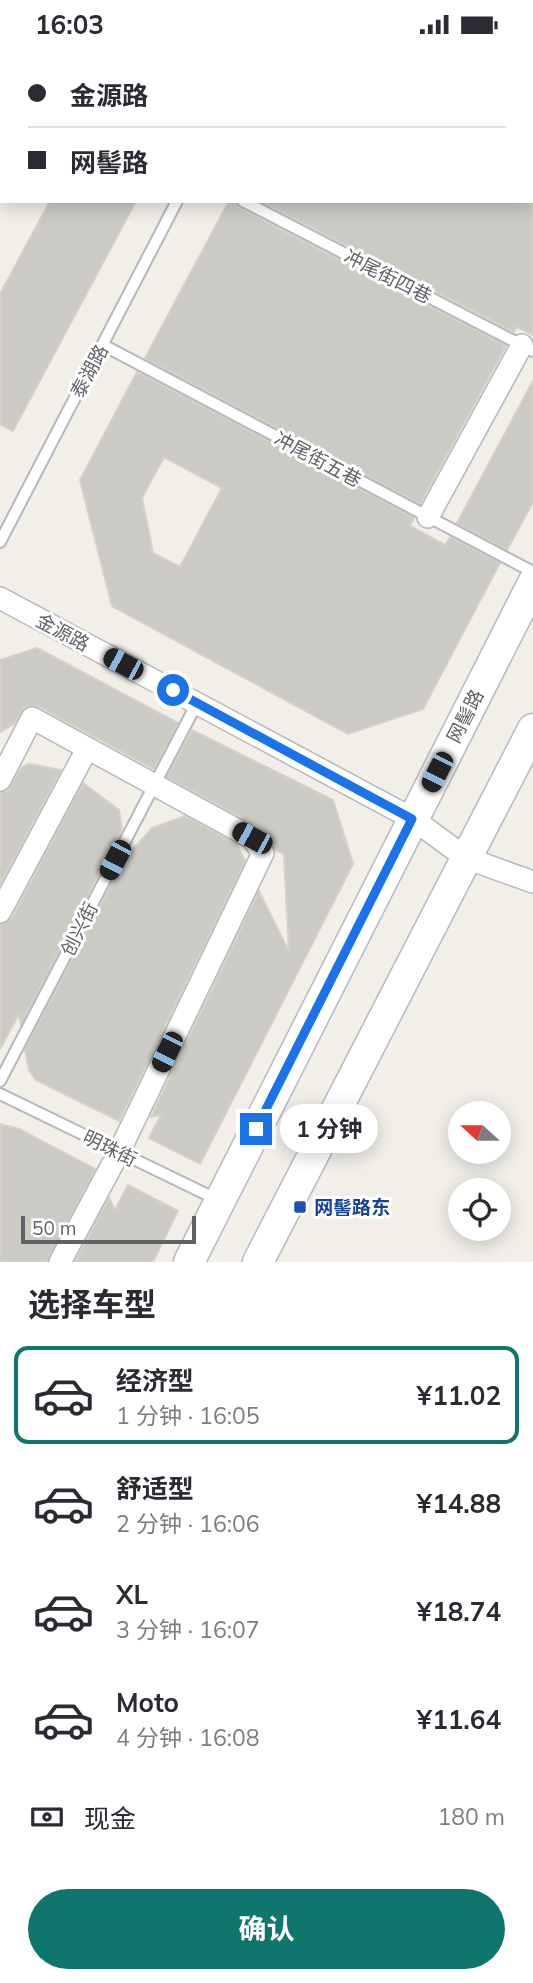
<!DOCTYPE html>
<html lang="zh">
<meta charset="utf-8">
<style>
body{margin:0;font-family:Mulish,"Noto Sans SC",sans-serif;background:#f7f7f7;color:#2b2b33;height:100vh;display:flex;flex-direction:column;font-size:26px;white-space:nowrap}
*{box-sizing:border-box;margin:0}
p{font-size:23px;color:#7c7c81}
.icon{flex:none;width:38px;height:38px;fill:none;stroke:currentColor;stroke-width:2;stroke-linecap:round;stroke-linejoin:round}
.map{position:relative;height:1213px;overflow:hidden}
.drawer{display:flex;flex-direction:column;background:#fff;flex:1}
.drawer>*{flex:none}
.guide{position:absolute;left:0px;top:0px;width:534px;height:154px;box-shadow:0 4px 18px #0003;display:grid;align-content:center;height:154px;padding:0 28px;background:#fff}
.needle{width:46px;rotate:291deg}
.controls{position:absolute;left:448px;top:1052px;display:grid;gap:14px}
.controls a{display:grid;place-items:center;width:63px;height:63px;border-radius:50%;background:#fff;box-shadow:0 4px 18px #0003;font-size:35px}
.scale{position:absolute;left:21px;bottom:18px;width:175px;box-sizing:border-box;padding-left:7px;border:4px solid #5f6368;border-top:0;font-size:19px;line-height:24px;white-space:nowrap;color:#5f6368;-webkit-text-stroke:5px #fff;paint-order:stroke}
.end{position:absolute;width:32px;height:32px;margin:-16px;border:9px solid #1a73e8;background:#fff;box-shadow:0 0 0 4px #fff}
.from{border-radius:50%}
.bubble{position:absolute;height:49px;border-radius:24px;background:#fff;box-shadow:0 4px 18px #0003;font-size:23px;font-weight:700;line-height:49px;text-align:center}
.car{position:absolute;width:21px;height:42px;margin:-21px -10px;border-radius:9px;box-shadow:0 0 5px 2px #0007;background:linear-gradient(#222 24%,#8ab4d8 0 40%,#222 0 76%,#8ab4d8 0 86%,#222 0)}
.guide b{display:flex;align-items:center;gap:24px;height:66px;font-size:26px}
.guide b+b{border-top:2px solid #e1e1e2}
.guide i{width:18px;height:18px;background:#2b2b33}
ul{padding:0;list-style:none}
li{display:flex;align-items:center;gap:21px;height:98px;margin:0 14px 10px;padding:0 14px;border:4px solid transparent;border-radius:14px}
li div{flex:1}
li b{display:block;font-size:26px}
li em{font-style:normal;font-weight:700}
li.selected{border-color:#0f766e}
li>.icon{width:63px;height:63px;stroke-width:1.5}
h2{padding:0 28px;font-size:32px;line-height:84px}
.pay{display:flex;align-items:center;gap:18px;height:77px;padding:0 28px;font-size:26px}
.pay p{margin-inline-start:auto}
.button{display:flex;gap:14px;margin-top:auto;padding:14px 28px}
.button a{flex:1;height:80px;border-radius:42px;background:#0f766e;color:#fff;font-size:28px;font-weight:700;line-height:80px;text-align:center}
.status{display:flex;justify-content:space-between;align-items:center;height:49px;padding:0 35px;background:#fff;direction:ltr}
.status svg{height:19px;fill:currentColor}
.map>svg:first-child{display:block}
</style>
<div class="status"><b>16:03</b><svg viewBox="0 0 49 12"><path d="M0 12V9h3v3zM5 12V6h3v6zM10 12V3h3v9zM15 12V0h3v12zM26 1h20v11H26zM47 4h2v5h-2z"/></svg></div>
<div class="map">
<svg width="533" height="1213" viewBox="0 0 533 1213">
<rect width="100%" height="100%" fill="#f1efe8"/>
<g fill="#cccac5" stroke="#d6d1c6" stroke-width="2" fill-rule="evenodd">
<polygon points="50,152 136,152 13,382 0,375 0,245"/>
<polygon points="229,152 235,152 239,159 506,297 420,455 145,309"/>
<polygon points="261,152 533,152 533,286 517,278 514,283"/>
<path d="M137 323 414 469 410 477 445 496 450 488 500 514 423 660 348 685 112 557 80 431ZM164 408 222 439 180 518 153 504 142 449Z"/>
<polygon points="533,332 533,453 507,501 457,474"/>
<polygon points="37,599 178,674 154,720 38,657 24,658 14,675 0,683 0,611"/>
<polygon points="192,681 333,751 353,815 200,1115 149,1089 161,1066 151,1068 259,842 289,903 284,805 275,801 258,777 167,728"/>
<polygon points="29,715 61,721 0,835 0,744 8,742 22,718"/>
<polygon points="83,734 119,761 122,780 21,975 19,965 0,1000 0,876 12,869"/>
<polygon points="185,767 237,796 245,812 119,1072 36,1031 29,1021 25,1000 126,808 152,779"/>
<polygon points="0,1075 19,1080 95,1120 47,1213 0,1213"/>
<polygon points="128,1136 178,1162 153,1213 75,1213 109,1149 115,1161"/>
</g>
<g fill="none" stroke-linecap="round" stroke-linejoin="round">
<g stroke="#b5b8bc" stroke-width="14">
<g id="lane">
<polyline points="255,2 256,0"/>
<polyline points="532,144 533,144"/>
<polyline points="243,152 533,302"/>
<polyline points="103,296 533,523"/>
<polyline points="0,493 177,152"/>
<polyline points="0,1032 197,654"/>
<polyline points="0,1045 218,1151"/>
</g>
</g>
<g stroke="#b5b8bc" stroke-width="24">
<g id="street">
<polyline points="428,468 522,296"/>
<polyline points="0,549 413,770 466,809 533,833"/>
<polyline points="0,731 32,669 252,789 263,804 119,1103 60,1213"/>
<polyline points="0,863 87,700"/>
</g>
</g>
<g stroke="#b6babf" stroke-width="33">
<g id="secondary">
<polyline points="189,1213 533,534"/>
<polyline points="258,1213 533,680"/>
</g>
</g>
<use href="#lane" stroke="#fff" stroke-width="10"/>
<use href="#street" stroke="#fff" stroke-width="21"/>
<use href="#secondary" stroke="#fff" stroke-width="30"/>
</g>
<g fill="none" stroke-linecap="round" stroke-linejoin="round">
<polyline stroke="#1a73e8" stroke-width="9" points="173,641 412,770 256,1080"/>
</g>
<rect fill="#1a4fb4" stroke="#fff" stroke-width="2.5" x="293" y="1151" width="14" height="14" rx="3.5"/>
<g text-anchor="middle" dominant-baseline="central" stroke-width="6" stroke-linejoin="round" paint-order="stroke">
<g font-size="19" fill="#5f6368" stroke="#fff">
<text transform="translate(388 227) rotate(27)">冲尾街四巷</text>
<text transform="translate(89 322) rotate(-62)">泰湖路</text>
<text transform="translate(318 410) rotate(28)">冲尾街五巷</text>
<text transform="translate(63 583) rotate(28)">金源路</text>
<text transform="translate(465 667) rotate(-63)">网髻路</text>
<text transform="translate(79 880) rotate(-63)">创兴街</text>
<text transform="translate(110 1099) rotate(26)">明珠街</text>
</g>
<g font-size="19" font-weight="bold" fill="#164399" stroke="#fff" text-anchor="start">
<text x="314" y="1158">网髻路东</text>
</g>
</g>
</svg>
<div class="controls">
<a><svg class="needle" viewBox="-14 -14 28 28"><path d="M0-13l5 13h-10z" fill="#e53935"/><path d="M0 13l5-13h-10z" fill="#7c7c81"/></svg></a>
<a><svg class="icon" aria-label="locate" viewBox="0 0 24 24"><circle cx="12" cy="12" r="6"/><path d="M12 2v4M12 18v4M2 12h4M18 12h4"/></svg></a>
</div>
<div class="scale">50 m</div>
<i class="end from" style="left:173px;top:641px"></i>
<i class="end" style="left:256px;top:1080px"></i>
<div class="bubble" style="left:280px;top:1055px;width:98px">1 分钟</div>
<i class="car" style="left:123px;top:615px;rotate:298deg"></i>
<i class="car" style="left:437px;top:723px;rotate:207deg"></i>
<i class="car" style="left:252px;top:789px;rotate:298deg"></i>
<i class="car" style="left:115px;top:811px;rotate:208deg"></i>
<i class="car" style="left:167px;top:1003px;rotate:206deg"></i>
<div class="guide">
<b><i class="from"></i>金源路</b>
<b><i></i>网髻路</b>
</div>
</div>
<section class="drawer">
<h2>选择车型</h2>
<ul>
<li class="selected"><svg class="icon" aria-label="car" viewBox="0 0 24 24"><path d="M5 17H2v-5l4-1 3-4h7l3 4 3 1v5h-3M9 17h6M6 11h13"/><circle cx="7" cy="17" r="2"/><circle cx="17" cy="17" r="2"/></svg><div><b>经济型</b><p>1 分钟 · 16:05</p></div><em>¥11.02</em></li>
<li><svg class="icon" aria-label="car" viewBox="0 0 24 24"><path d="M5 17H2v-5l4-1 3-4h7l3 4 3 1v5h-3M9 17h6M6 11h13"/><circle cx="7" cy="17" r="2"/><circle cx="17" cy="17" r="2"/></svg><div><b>舒适型</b><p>2 分钟 · 16:06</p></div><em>¥14.88</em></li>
<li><svg class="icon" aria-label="car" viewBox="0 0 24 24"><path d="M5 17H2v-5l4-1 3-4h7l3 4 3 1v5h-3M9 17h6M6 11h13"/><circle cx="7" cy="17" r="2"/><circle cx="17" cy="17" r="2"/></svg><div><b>XL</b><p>3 分钟 · 16:07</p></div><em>¥18.74</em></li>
<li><svg class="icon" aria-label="car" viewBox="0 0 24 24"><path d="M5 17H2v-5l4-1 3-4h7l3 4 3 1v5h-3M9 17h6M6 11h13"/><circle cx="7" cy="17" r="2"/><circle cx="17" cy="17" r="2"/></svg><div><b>Moto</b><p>4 分钟 · 16:08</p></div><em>¥11.64</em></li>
</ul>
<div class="pay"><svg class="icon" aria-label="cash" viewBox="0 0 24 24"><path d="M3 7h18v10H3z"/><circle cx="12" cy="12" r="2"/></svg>现金<p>180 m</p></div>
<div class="button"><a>确认</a></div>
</section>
